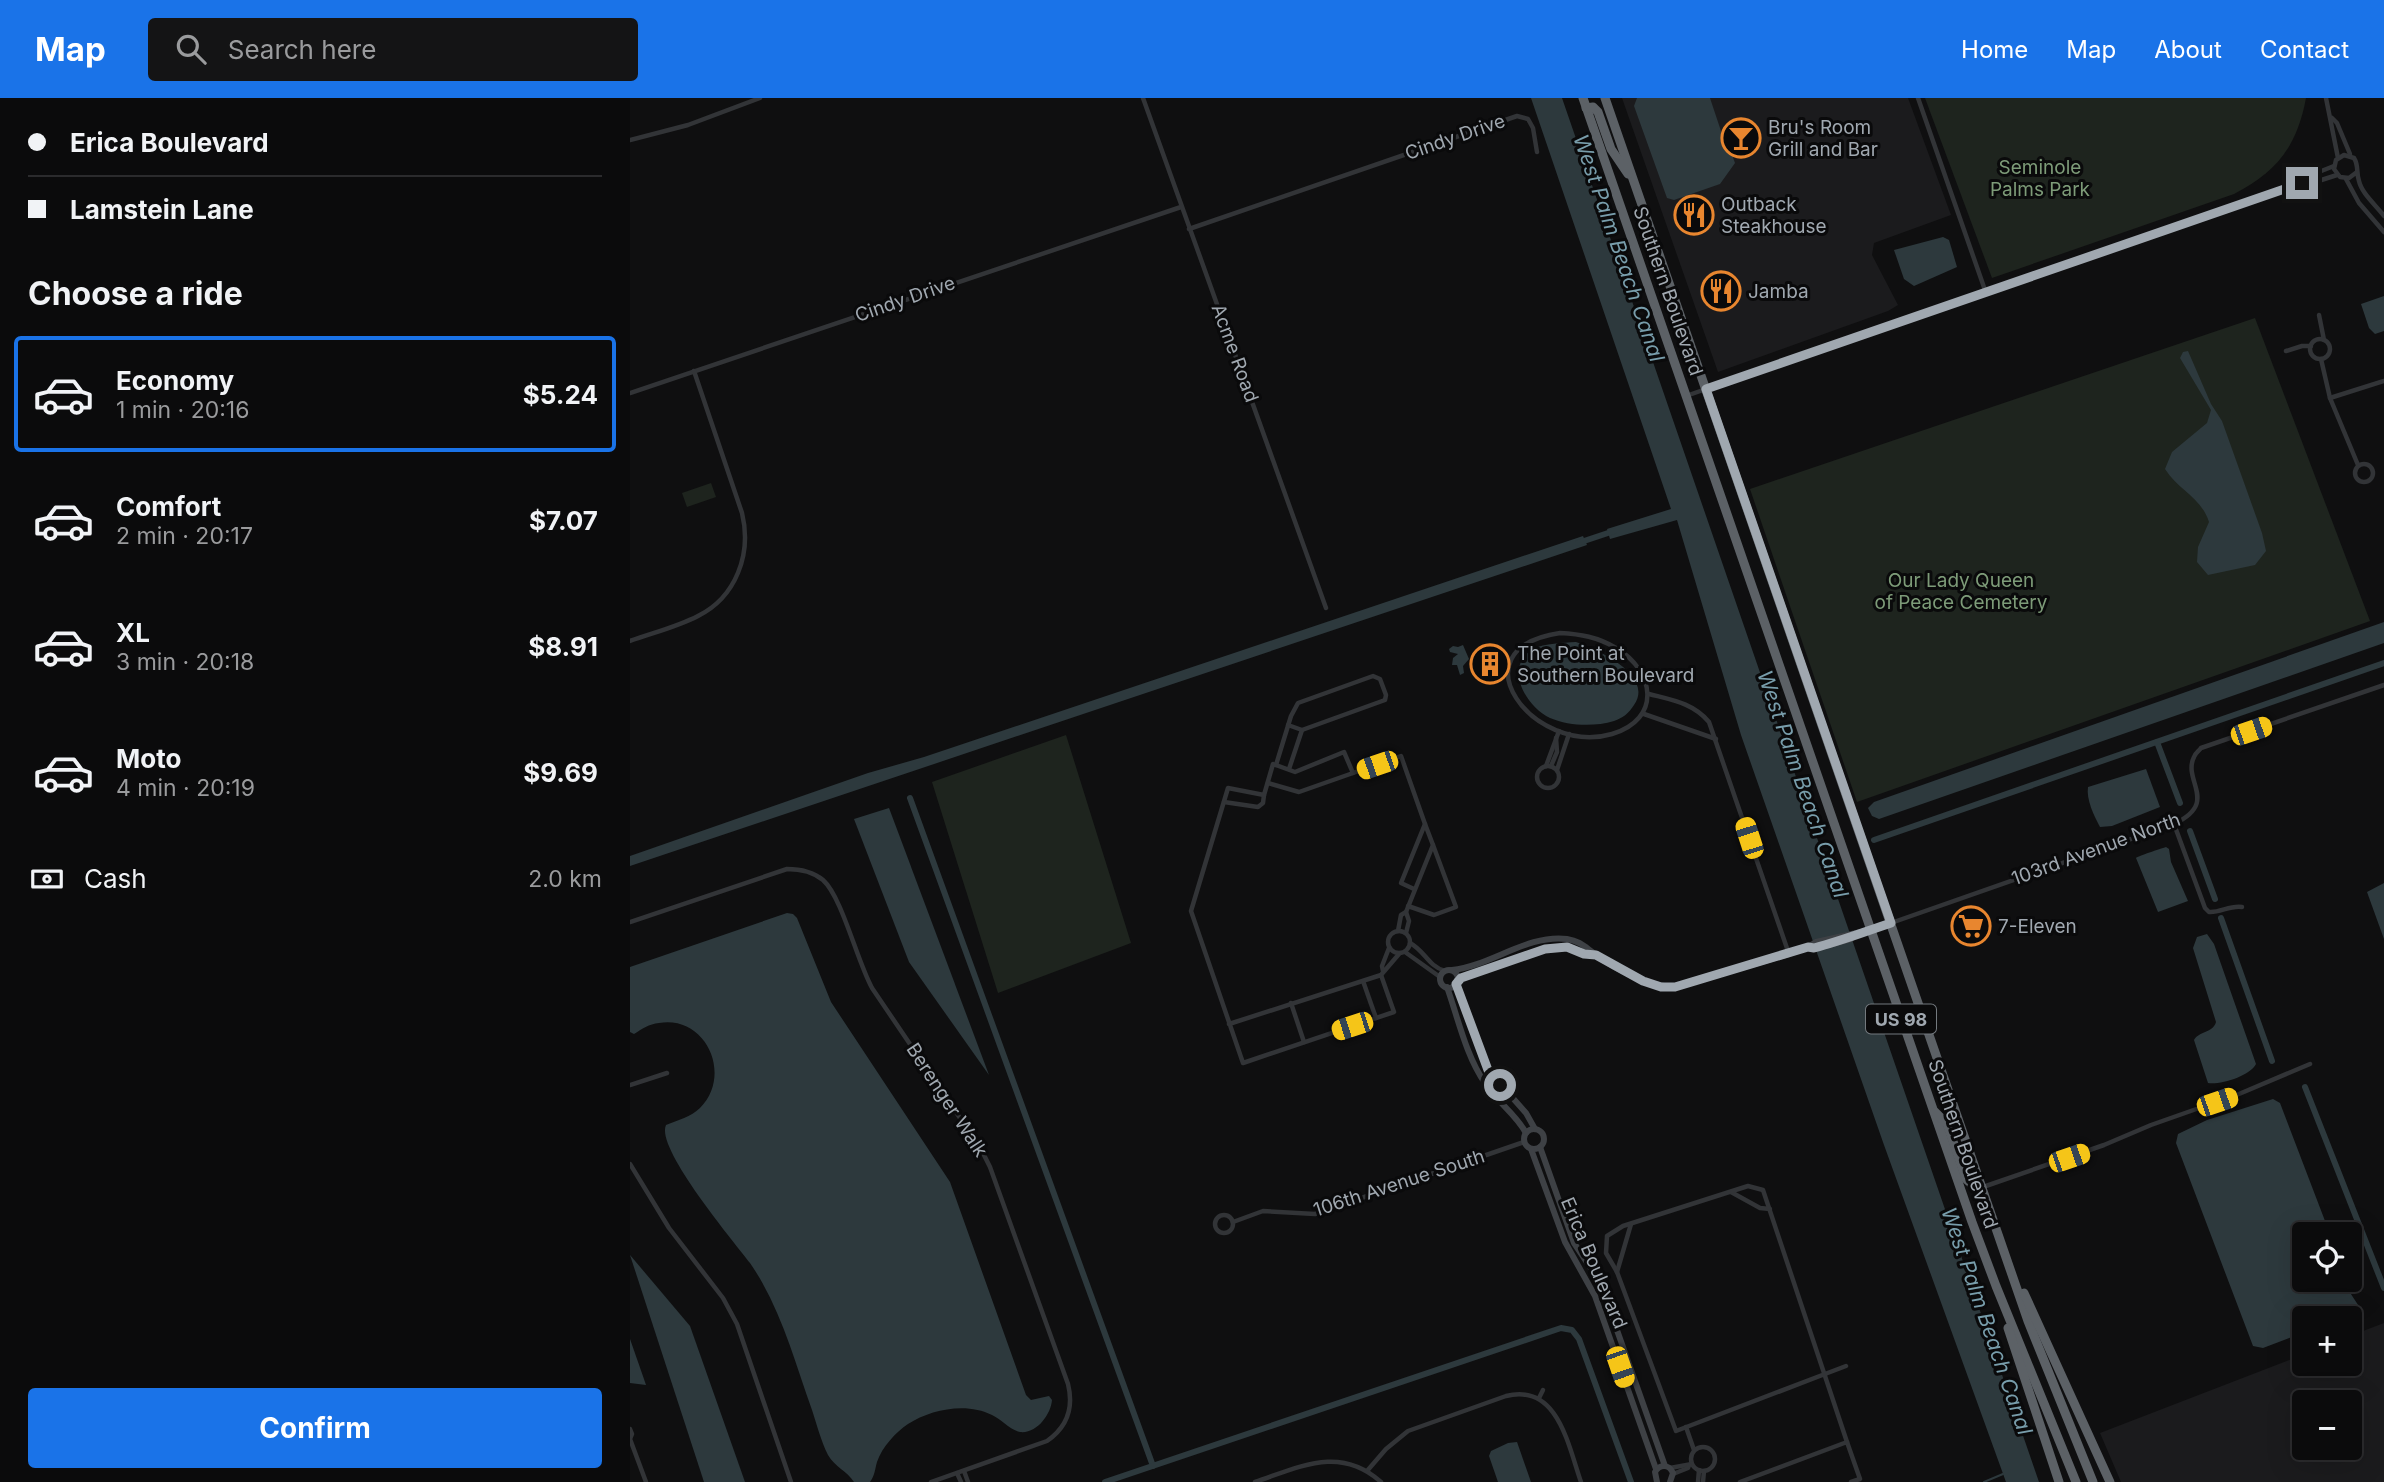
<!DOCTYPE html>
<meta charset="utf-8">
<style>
body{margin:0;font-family:Inter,sans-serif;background:#141415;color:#f1f3f6;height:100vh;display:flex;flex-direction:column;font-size:26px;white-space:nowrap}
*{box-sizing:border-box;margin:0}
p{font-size:23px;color:#9a9b9d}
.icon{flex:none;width:38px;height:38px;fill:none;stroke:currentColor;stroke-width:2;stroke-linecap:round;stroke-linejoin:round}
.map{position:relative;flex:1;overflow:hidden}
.side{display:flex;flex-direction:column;background:#0b0b0c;width:630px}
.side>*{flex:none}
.banner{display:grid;align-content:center;height:154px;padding:0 28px;background:#0b0b0c}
.fabs{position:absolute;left:1662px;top:1124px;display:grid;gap:14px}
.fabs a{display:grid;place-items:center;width:70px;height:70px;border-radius:7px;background:#0b0b0c;box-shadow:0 7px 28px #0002,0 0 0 2px #2b2b2d;font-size:35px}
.end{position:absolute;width:32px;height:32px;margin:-16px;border:9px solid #a0a8b0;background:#111;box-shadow:0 0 0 4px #111}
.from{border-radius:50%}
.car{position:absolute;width:21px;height:42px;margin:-21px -10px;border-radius:9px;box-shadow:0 0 5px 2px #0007;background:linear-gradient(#f5c518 24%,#345 0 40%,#f5c518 0 76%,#345 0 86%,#f5c518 0)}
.banner b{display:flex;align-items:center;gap:24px;height:66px;font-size:26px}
.banner b+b{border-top:2px solid #2b2b2d}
.banner i{width:18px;height:18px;background:#f1f3f6}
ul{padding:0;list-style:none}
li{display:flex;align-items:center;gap:21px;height:116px;margin:0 14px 10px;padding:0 14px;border:4px solid transparent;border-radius:7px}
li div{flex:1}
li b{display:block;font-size:26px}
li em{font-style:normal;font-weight:700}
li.on{border-color:#1a73e8}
li>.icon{width:63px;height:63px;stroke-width:1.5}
h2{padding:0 28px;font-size:32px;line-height:84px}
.pay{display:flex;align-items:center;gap:18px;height:77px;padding:0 28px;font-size:26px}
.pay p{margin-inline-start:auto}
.cta{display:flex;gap:14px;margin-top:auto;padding:14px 28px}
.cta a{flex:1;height:80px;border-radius:7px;background:#1a73e8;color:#fff;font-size:28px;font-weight:700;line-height:80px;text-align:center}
header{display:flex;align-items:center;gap:42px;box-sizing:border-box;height:98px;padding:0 35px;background:#1a73e8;color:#fff}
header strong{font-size:33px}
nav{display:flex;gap:38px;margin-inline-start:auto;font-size:24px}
.search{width:490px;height:63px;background:#141415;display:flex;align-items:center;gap:18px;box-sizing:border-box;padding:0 24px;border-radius:7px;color:#9a9b9d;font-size:26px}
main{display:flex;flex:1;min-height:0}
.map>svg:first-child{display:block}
</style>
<header>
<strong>Map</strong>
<div class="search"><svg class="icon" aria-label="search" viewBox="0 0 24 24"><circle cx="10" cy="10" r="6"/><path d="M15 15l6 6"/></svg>Search here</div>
<nav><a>Home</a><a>Map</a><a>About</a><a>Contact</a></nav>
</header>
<main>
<section class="side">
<div class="banner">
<b><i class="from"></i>Erica Boulevard</b>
<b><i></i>Lamstein Lane</b>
</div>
<h2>Choose a ride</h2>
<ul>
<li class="on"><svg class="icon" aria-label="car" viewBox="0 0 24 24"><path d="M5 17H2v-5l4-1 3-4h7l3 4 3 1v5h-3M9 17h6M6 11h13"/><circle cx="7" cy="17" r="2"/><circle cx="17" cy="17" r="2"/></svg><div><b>Economy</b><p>1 min · 20:16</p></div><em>$5.24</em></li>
<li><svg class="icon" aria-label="car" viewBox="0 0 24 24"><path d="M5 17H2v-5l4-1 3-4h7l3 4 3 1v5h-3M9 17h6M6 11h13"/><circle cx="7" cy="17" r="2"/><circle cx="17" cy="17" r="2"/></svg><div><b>Comfort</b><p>2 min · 20:17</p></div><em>$7.07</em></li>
<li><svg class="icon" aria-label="car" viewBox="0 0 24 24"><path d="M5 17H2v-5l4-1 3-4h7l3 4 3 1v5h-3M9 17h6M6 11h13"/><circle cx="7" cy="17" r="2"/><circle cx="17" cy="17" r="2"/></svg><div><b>XL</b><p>3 min · 20:18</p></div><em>$8.91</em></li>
<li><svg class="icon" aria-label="car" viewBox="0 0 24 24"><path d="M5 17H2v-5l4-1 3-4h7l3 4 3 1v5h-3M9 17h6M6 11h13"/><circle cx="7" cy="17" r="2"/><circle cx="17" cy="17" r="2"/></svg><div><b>Moto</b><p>4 min · 20:19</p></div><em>$9.69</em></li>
</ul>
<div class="pay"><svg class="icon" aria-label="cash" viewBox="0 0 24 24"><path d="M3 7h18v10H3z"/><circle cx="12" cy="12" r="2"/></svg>Cash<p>2.0 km</p></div>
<div class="cta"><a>Confirm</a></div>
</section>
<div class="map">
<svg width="1754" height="1384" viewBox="0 0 1754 1384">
<rect width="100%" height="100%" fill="#0f0f10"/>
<g fill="#1b1b1d" fill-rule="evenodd">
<polygon points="992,0 1278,0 1321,117 1244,145 1242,157 1268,207 1258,213 1088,274"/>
<path d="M1754 1225V1384H1491L1470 1335 1675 1256V1265H1720V1238ZM1675 1304H1720V1349H1675Z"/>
</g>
<g fill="#1e241e">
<path d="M1295 0H1676C1667 48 1647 74 1604 96L1362 180Z"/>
<polygon points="1625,220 1740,523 1227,704 1120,391"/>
<polygon points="81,385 86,399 57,409 52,395"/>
<polygon points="436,637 501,845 368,895 302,684"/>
</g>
<g fill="#2d393d">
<polygon points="901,0 932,0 1409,1384 1376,1384 1254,1047 1111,637 1047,422 980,441 977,431 1041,411"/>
<polygon points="1007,0 1080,0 1097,51 1100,51 1105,65 1090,86 1044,102 1037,100 1004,8"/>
<polygon points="1313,139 1319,142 1327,169 1284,188 1274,181 1264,152"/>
<polygon points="1754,198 1754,233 1745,236 1739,230 1731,206"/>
<path d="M1558 253 1581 306 1592 323 1632 435 1636 453 1625 467 1578 477 1567 464 1568 449 1579 424C1571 399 1549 393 1535 371L1542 354 1577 325 1581 312 1550 260 1553 254Z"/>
<polygon points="953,438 957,447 0,768 0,758 238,675 294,659"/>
<polygon points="1754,524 1754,545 1249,721 1242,718 1238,710 1244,704"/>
<path d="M946 544C966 551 1025 577 1004 607 999 615 993 620 984 623 964 629 939 628 920 620 896 609 873 569 903 551 915 545 933 545 946 544Z"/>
<polygon points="833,547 839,561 833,568 834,575 830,577 827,567 822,567 823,560 828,556 820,554 819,551 823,548 828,549"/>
<path d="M1516 671 1530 709 1482 728 1470 729C1464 718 1456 701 1458 689Z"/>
<polygon points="259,710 359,977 279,864 224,721"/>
<path d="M1536 749 1539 751 1541 764 1558 803 1528 814 1506 760C1508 758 1530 751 1536 749Z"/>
<polygon points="1754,785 1754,841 1737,794"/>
<path d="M157 815 163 816 167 820 201 904 320 1084 396 1297 401 1302 419 1298 422 1302C421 1316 407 1336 390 1334 380 1332 371 1321 362 1317 337 1304 301 1311 278 1326 266 1334 252 1349 247 1364 245 1371 245 1377 240 1384H224C217 1373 205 1369 198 1357 191 1343 187 1327 182 1312 164 1262 151 1210 120 1165 104 1144 25 1050 36 1027 48 1022 61 1019 70 1010 103 977 76 917 29 925 19 926 12 931 4 936L0 934V869Z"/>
<path d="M1577 836 1584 846 1626 966C1620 978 1591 987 1578 985L1564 942C1569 933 1583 935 1586 924L1563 850 1567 839Z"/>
<polygon points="1643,1001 1650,1005 1700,1136 1675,1136 1675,1181 1717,1181 1717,1190 1732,1213 1714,1220 1675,1220 1675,1234 1633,1250 1623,1248 1546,1045 1548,1036 1577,1022"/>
<polygon points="0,1157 60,1228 115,1384 74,1384"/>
<polygon points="0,1241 15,1284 16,1287 0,1285"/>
<polygon points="887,1344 901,1384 868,1384 859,1358 861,1353 878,1345"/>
</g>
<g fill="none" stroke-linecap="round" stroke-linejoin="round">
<polyline stroke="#2d393d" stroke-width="2" points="1354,1384 1373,1376"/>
<g stroke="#2d393d" stroke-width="6">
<polyline points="948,445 984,433"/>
<polyline points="1527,644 1550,705"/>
<polyline points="280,700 523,1368"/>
<polyline points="1560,733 1585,801"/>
<polyline points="1244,742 1754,565"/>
<polyline points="1591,820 1642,963"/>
<polyline points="1675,989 1754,1190"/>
<polyline points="475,1384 931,1230 942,1232 949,1241 1001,1384"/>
</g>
<g stroke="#323437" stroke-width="4.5">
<polyline points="513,0 696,510"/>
<polyline points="1288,0 1356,195"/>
<polyline points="1696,0 1708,60"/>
<polyline points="1702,20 1707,25 1720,56"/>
<polyline points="0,42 58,27 130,0"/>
<path d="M1727 74 1719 80 1710 79 1704 71 1706 62 1714 57 1724 60C1729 68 1726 74 1729 83 1732 96 1746 107 1754 118"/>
<polyline points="1716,81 1729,105 1754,134"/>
<polyline points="1672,84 1676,79 1704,68"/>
<polyline points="559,131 887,18 898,21 903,30 907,54"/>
<polyline points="1689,217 1694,242"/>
<circle cx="1690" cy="251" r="10"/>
<polyline points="1656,253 1672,248 1681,248"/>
<polyline points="1691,261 1700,300 1728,367"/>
<polyline points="0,295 551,109"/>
<polyline points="1056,298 1615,103 1672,85 1679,86 1707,77"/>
<polyline points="1700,300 1754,283"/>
<circle cx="1734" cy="375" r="9"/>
<path d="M930 535C950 536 968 539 986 550 1025 573 1032 621 982 636 904 659 822 551 930 535Z"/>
<path d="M0 543C22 535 47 529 68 518 106 499 122 456 112 415L64 273"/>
<path d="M1019 596C1042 602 1063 605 1079 624L1159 856"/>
<polyline points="1014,616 1086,641"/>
<polyline points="658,627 672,632"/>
<polyline points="646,667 661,618 668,605 743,578 750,581 756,597 755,602 672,632 659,671"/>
<polyline points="916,668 929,633"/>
<polyline points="921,668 927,654 926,640"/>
<circle cx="918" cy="679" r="11"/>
<polyline points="927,672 939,636"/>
<polyline points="638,685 669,694 723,675"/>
<polyline points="594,704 628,709 633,705 634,697"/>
<path d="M1544 726 1575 810 1579 814C1590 815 1600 807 1612 809"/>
<polyline points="778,808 804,817 826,809 803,747"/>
<path d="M0 824 157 771C170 771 182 773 193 782 212 799 227 863 242 890L351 1051 360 1069 438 1286C444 1310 437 1329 417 1343L301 1384"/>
<path d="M1241 832 1544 726C1590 704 1552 683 1564 659 1565 655 1569 653 1571 650L1754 587"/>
<circle cx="769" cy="844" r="11"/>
<polyline points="768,833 771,817 776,814 803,747 795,726 771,785 784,791"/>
<polyline points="776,835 779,823 776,814"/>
<path d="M780 845C795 853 798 868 815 873"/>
<polyline points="775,854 810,879"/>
<polyline points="753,873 752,868 759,850"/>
<polyline points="751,877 769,856"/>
<polyline points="733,883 746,920"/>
<polyline points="661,905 674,944"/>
<polyline points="599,926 751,877 764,914 613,965 561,813 598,690 634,697 643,666 665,674 714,654 723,675 771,658 795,726"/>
<polyline points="0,987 37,975"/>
<polyline points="0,1066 39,1130 93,1200 107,1226 161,1384"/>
<polyline points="1353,1089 1474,1047 1521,1027 1609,996 1680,966"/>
<polyline points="1101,1094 1130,1110 1140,1111"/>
<circle cx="594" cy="1126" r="9"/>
<polyline points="603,1124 633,1113 685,1116 894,1044"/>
<polyline points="987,1174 1001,1126"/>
<polyline points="1216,1268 1195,1276 1046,1333 987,1174 976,1155 977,1138 993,1128 1118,1088 1133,1092 1217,1344"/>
<polyline points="909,1300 913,1292"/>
<polyline points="1056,1329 1064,1352"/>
<polyline points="0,1331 2,1336 0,1341 16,1384"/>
<circle cx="1073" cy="1361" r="12"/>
<polyline points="1040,1370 1062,1366"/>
<polyline points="334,1373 338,1384"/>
<path d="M737 1373 756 1351 778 1333 876 1298C928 1285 938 1347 951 1384"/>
<polyline points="327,1375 331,1384"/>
<polyline points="1043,1376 1058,1370 1059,1367"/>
<path d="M625 1384C670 1369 710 1347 751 1384"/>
<polyline points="1068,1384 1069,1372"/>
<polyline points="1073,1384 1074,1373"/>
<polyline points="1110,1384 1217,1344 1230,1381 1221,1384"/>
</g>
<g stroke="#3e4145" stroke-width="6">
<polyline points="1178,849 1184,851 1221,841 1226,836"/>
<path d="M822 872C861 868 897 836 937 841 950 843 955 849 965 856 985 872 1020 889 1045 889L1159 856 1178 849 1186 844 1240 832"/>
<circle cx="819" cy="881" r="9"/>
<polyline points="827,882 915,851 937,849 954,856 966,857"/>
<polyline points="826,886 858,972 896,1015 905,1031"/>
<path d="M817 889C828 920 836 958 855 985 866 1003 886 1016 896 1035"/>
<circle cx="904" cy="1041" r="10"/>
<polyline points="910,1049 944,1145 970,1184 1035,1368"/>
<polyline points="901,1051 935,1144 965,1198 1026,1371"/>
<path d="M1027 1384 1025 1374C1030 1366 1039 1366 1043 1375L1040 1384"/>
</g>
<g stroke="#5c6166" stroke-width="9">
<polyline points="953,0 1342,1124 1366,1188 1446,1384"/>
<polyline points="975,0 1398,1223 1463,1384"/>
<polyline points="956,10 963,9 968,14 981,51 998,76"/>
<polyline points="1305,1014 1317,1026 1336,1081 1343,1087 1352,1089"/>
<polyline points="1394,1195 1480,1384"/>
<polyline points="1378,1230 1429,1384"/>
</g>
</g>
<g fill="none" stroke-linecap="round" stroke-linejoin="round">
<path stroke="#a0a8b0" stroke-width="9" d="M870 987 858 972 826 886 831 880 915 851 937 849 954 856 966 857 1013 883 1031 889H1045L1178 849 1184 850C1211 843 1234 834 1261 825L1076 291 1672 85"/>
</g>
<defs>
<g id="bar-ring" transform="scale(2.0125)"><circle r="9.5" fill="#0a0a0b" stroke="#e8862f" stroke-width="1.5"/><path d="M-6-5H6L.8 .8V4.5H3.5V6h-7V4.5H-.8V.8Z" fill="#e8862f"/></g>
<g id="restaurant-ring" transform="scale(2.0125)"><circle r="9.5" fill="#0a0a0b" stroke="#e8862f" stroke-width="1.5"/><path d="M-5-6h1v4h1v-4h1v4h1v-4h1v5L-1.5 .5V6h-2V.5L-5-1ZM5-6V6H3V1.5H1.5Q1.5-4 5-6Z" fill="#e8862f"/></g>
<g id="building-ring" transform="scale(2.0125)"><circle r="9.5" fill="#0a0a0b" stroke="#e8862f" stroke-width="1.5"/><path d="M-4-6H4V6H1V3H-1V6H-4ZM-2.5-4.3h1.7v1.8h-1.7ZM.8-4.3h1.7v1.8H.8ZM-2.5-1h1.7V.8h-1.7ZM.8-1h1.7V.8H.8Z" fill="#e8862f"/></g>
<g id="supermarket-ring" transform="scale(2.0125)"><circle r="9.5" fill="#0a0a0b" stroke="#e8862f" stroke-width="1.5"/><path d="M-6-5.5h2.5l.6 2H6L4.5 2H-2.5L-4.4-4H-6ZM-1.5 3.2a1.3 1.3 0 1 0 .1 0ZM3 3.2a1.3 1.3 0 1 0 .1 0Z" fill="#e8862f"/></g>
</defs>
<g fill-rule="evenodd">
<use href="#bar-ring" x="1111" y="40"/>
<use href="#restaurant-ring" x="1064" y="117"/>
<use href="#restaurant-ring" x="1091" y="193"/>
<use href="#building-ring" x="860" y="566"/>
<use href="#supermarket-ring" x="1341" y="828"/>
</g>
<g text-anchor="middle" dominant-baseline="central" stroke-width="6" stroke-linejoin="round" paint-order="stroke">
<rect fill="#0a0a0b" stroke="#73797e" stroke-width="2" x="1236" y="906.5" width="70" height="29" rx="5"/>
<g font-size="18" font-weight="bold" fill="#a0a8b0">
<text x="1271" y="921">US 98</text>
</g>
<g font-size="19" fill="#a0a8b0" stroke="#0a0a0b" text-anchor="start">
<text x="1138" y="29">Bru's Room<tspan x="1138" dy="22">Grill and Bar</tspan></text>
<text x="1091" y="106">Outback<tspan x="1091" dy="22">Steakhouse</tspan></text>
<text x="1118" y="193">Jamba</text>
<text x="887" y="555">The Point at<tspan x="887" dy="22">Southern Boulevard</tspan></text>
<text x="1368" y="828">7-Eleven</text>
</g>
<g font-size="19" fill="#a0a8b0" stroke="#0a0a0b">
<text transform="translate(825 39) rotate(-19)">Cindy Drive</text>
<text transform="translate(1038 193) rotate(71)">Southern Boulevard</text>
<text transform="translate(275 201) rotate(-19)">Cindy Drive</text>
<text transform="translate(605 255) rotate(70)">Acme Road</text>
<text transform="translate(1466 751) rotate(-20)">103rd Avenue North</text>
<text transform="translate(317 1002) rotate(57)">Berenger Walk</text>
<text transform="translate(1333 1046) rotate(71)">Southern Boulevard</text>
<text transform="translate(769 1085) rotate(-18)">106th Avenue South</text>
<text transform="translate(964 1165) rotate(67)">Erica Boulevard</text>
</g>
<g font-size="19" fill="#7d9b78" stroke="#0a0a0b">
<text x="1410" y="69">Seminole<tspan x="1410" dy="22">Palms Park</tspan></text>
<text x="1331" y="482">Our Lady Queen<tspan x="1331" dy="22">of Peace Cemetery</tspan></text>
</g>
<g font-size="21" font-style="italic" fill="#789dab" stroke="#0a0a0b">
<text transform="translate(989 150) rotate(71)">West Palm Beach Canal</text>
<text transform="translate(1173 686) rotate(71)">West Palm Beach Canal</text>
<text transform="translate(1357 1223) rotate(71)">West Palm Beach Canal</text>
</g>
</g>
</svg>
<div class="fabs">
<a><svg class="icon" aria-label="locate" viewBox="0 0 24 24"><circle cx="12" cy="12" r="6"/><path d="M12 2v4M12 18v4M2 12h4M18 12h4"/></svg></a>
<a>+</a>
<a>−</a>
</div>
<i class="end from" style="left:870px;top:987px"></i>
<i class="end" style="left:1672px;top:85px"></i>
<i class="car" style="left:1621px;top:633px;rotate:71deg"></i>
<i class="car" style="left:747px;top:667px;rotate:251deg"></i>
<i class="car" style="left:1119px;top:740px;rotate:342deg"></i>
<i class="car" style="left:722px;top:928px;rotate:252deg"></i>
<i class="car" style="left:1587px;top:1004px;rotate:71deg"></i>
<i class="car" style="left:1439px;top:1060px;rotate:71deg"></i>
<i class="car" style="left:990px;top:1269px;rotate:161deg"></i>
</div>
</main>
